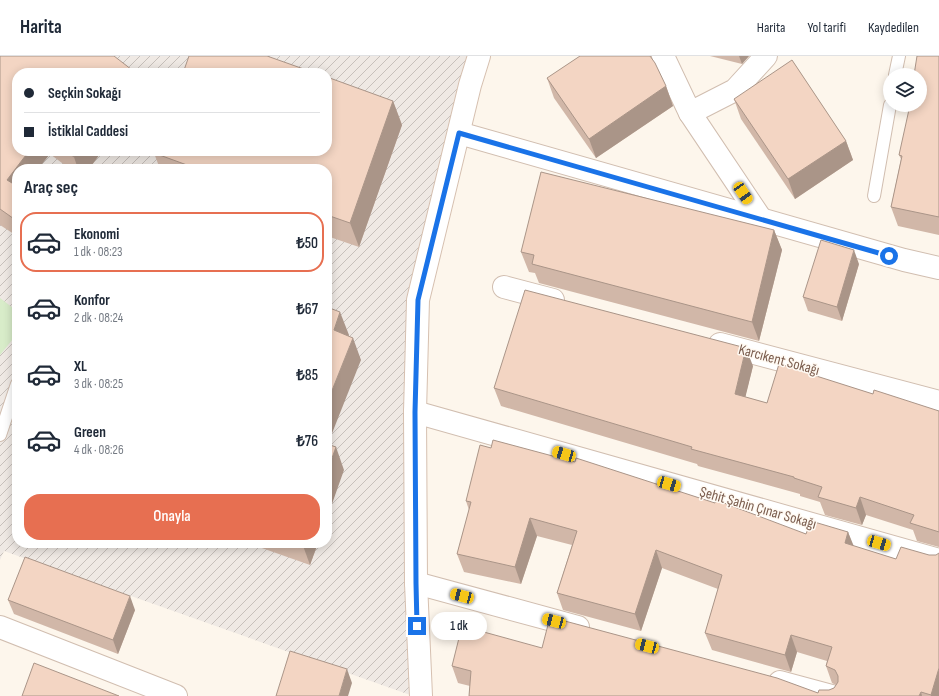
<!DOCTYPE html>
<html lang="tr">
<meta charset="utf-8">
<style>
body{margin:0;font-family:"Sofia Sans Condensed",sans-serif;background:#f6f6f7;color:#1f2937;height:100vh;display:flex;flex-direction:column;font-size:15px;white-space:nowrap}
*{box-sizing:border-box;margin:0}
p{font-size:13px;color:#747a83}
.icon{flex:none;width:22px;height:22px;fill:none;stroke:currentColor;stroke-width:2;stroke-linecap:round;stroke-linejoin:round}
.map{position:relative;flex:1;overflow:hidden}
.panel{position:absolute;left:12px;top:108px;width:320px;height:384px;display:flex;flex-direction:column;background:#fff;border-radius:16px;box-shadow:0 2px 10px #0003}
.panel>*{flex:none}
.banner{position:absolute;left:12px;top:12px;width:320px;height:88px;border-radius:16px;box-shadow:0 2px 10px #0003;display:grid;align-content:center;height:88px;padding:0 12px;background:#fff}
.buttons{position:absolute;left:883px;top:12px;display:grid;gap:8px}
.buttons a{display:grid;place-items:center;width:44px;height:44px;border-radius:50%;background:#fff;box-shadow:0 2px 10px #0003;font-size:20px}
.end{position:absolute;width:18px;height:18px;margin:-9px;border:5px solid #1a73e8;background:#fff;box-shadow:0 0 0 2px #fff}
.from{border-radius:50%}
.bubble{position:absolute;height:28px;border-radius:14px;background:#fff;box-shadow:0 2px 10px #0003;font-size:13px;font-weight:600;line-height:28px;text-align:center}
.car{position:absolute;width:12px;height:24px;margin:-12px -6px;border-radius:5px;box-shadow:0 0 3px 1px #0007;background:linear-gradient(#f5c518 24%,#345 0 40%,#f5c518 0 76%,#345 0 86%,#f5c518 0)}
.banner b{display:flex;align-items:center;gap:14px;height:38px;font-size:15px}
.banner b+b{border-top:1px solid #e0e1e3}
.banner i{width:10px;height:10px;background:#1f2937}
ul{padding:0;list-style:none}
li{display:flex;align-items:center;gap:12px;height:60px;margin:0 8px 6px;padding:0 4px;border:2px solid transparent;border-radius:16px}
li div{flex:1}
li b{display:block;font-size:15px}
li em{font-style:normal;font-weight:600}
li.on{border-color:#e76f51}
li>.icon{width:36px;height:36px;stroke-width:1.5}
h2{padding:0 12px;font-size:18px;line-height:48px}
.primary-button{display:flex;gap:8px;margin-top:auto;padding:8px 12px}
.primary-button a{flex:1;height:46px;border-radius:16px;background:#e76f51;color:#fff;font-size:16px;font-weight:600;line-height:46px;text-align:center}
header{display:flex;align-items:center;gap:24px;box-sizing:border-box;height:56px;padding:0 20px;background:#fff;border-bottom:1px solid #e0e1e3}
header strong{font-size:19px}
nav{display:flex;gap:22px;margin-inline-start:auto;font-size:14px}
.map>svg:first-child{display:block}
</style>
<header>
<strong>Harita</strong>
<nav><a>Harita</a><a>Yol tarifi</a><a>Kaydedilen</a></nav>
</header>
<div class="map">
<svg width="939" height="640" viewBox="0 0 939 640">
<defs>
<pattern id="industrial-furrows" width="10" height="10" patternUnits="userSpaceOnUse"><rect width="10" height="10" fill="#efe9e4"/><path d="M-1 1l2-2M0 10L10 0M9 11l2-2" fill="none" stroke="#c7c0bb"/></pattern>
</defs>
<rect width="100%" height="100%" fill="#fdf6ec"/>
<path fill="url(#industrial-furrows)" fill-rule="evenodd" d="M0 0H479L418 244 413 640 4 495 0 504ZM17 17H327V95H17ZM17 113H327V487H17Z"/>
<polygon fill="#d8ecc9" points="0,242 17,255 17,278 0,299"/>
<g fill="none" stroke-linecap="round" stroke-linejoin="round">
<g stroke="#d1beb0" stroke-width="14">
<g id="lane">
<polyline points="895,19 899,0"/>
<polyline points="874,140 890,49"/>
<polyline points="0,379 17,328"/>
</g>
</g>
<g stroke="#d1beb0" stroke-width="24">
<g id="street">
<polyline points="663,0 690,57 761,163"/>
<polyline points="690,57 735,34 766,0"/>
<polyline points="459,77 904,204 939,212"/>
<polyline points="504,231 553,244"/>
<polyline points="720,288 939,346"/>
<polyline points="415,356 939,504"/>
<polyline points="416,527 578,571"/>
<polyline points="0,571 176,640"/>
<polyline points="780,626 832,640"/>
</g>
</g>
<g stroke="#d6c0b0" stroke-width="24">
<polyline id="secondary" points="421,640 416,527 415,356 418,244 470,29 479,0"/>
</g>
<use href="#lane" stroke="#fff" stroke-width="12"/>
<use href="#street" stroke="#fff" stroke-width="22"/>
<use href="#secondary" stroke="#fff" stroke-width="22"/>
</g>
<g fill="#d1b7a8">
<polygon points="0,0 17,17 17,95 102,95 89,113 70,113 50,98 17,113 17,180 0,169"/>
<polygon points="710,0 749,0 742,8"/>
<polygon points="939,0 939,179 898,170 891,151 901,103 899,99"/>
<polygon points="547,22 666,30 673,50 596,102 554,42"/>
<polygon points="734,43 846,85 853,104 795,143 741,63"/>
<polygon points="393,45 402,69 359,191 327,180 327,113 160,113 154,97"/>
<polygon points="774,174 782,194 759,285 539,227 535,217 529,216 521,196"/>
<polygon points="859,208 842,265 808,255 803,241"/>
<polygon points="753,310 745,341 767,347 811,319 873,338 939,355 939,491 917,485 913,474 866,459 862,469 825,459 820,446 800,440 800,438 698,410 697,408 501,350 494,332"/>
<polygon points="466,445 806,478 848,476 853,490 896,503 929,499 936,499 939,640 469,640 470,630 458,627 452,610 542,592 818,637 829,634 834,632 836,629 832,627 826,610 827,605 797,596 791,616 712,594 705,577 718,533 662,512 641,575 563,554 557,537 572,489 537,480 521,528 464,516 457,498 469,454"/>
<polygon points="248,487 318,487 310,509"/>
<polygon points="8,544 135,554 118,598 14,558"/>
</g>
<g fill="#aa9588">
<polygon points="739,0 749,0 742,8"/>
<polygon points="666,30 673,50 596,102 589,83"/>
<polygon points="393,45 402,69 359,191 350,167"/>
<polygon points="846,85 853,104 795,143 788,123"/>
<polygon points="29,95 49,95 50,98 38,113 17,113 17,141 7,124"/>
<polygon points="79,95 102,95 89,113 78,113 74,101"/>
<polygon points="774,174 782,194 759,285 752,266"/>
<polygon points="854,194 859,208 842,265 837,251"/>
<polygon points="340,256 349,279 342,297 334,274"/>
<polygon points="353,282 361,304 327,390 327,347"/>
<polygon points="746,292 753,310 742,355 735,338"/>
<polygon points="336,391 344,414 327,462 327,416"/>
<polygon points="860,441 866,459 862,469 856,452"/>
<polygon points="530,462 537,480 521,528 515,511"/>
<polygon points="848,476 855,493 845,487"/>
<polygon points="302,487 318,487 310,509"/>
<polygon points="656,494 662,512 641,575 635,558"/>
<polygon points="130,540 135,554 118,598 113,584"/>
<polygon points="791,579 797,596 791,616 785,599"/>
<polygon points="939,612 939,640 931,640 931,639"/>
<polygon points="347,613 352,627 348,640 339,640"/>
<polygon points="921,636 922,640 919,640"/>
</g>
<g fill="#f3d5c3" stroke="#aa9588">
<polygon points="0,0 114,0 136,17 17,17 17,95 29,95 7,124 17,130 17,165 0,153"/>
<polygon points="189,0 267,0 315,17 183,17"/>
<polygon points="580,0 650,0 655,7 666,30 589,83 547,22"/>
<polygon points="917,0 939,0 939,161 891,151 902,100 899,99 910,49 920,49 920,19 914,19"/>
<polygon points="792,4 846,85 788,123 734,43"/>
<polygon points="327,21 393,45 350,167 327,159 327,113 198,113 154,97 155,95 327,95"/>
<polygon points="66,95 79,95 74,101"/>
<polygon points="541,116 774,174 752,266 532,208 534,199 521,196"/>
<polygon points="821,184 854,194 837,251 803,241"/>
<polygon points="525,234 746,292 735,338 767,347 779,308 810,316 810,318 873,338 874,334 939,355 939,476 936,475 910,467 914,459 860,441 856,452 818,441 822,431 794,422 794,421 691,393 692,391 494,332"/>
<polygon points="327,251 340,256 334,274 353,282 327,347"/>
<polygon points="493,384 575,406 576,402 715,447 716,444 806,478 811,465 848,476 845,487 896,503 901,491 929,499 936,499 939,497 939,612 931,639 921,636 919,640 469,640 471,615 452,610 462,570 542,592 550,561 777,622 818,637 819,634 829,634 834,632 838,626 838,620 835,614 826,610 832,591 791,579 785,599 705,577 722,519 656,494 635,558 557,537 577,475 530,462 515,511 457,498 471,446 466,445 480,389 491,392"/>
<polygon points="327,388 336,391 327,416"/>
<polygon points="25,501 130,540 113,584 8,544"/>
<polygon points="290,595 347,613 339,640 276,640"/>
<polygon points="34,607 119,640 22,640"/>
</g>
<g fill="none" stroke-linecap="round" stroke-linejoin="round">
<polyline stroke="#1a73e8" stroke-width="5" points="417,570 416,527 415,356 418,244 459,77 889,200"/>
</g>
<g text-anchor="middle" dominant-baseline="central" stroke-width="3" stroke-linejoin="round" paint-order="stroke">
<g font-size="15" fill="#7a5c4d" stroke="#fffaf3">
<text transform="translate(779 304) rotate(15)">Karcıkent Sokağı</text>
<text transform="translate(758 452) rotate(16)">Şehit Şahin Çınar Sokağı</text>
</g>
</g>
</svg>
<div class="buttons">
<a><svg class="icon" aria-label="layers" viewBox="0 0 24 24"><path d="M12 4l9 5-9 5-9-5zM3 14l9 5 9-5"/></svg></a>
</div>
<i class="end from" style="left:889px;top:200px"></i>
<i class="end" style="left:417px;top:570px"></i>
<div class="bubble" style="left:431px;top:556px;width:56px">1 dk</div>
<i class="car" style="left:743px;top:137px;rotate:146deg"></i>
<i class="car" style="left:564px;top:398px;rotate:286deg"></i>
<i class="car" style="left:669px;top:428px;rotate:106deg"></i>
<i class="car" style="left:879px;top:487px;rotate:106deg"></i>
<i class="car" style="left:462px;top:540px;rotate:285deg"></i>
<i class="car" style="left:554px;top:565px;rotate:285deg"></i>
<i class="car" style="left:647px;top:590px;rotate:285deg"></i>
<div class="banner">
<b><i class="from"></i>Seçkin Sokağı</b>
<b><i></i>İstiklal Caddesi</b>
</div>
<section class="panel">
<h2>Araç seç</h2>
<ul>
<li class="on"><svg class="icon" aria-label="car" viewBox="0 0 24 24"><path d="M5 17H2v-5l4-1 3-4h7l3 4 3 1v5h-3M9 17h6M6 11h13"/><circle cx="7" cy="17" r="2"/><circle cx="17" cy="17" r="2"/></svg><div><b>Ekonomi</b><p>1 dk · 08:23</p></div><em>₺50</em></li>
<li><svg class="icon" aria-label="car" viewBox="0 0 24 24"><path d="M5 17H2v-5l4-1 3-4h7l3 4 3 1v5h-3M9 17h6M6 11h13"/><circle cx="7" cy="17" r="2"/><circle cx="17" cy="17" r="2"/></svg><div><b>Konfor</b><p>2 dk · 08:24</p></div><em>₺67</em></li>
<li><svg class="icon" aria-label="car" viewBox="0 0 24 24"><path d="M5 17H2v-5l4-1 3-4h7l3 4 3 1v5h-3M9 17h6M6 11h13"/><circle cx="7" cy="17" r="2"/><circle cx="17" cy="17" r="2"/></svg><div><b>XL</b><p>3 dk · 08:25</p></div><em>₺85</em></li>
<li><svg class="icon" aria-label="car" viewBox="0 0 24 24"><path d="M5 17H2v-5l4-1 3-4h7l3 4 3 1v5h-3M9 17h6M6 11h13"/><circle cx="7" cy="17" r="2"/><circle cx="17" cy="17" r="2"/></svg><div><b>Green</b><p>4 dk · 08:26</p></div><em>₺76</em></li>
</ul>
<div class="primary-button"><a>Onayla</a></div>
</section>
</div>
